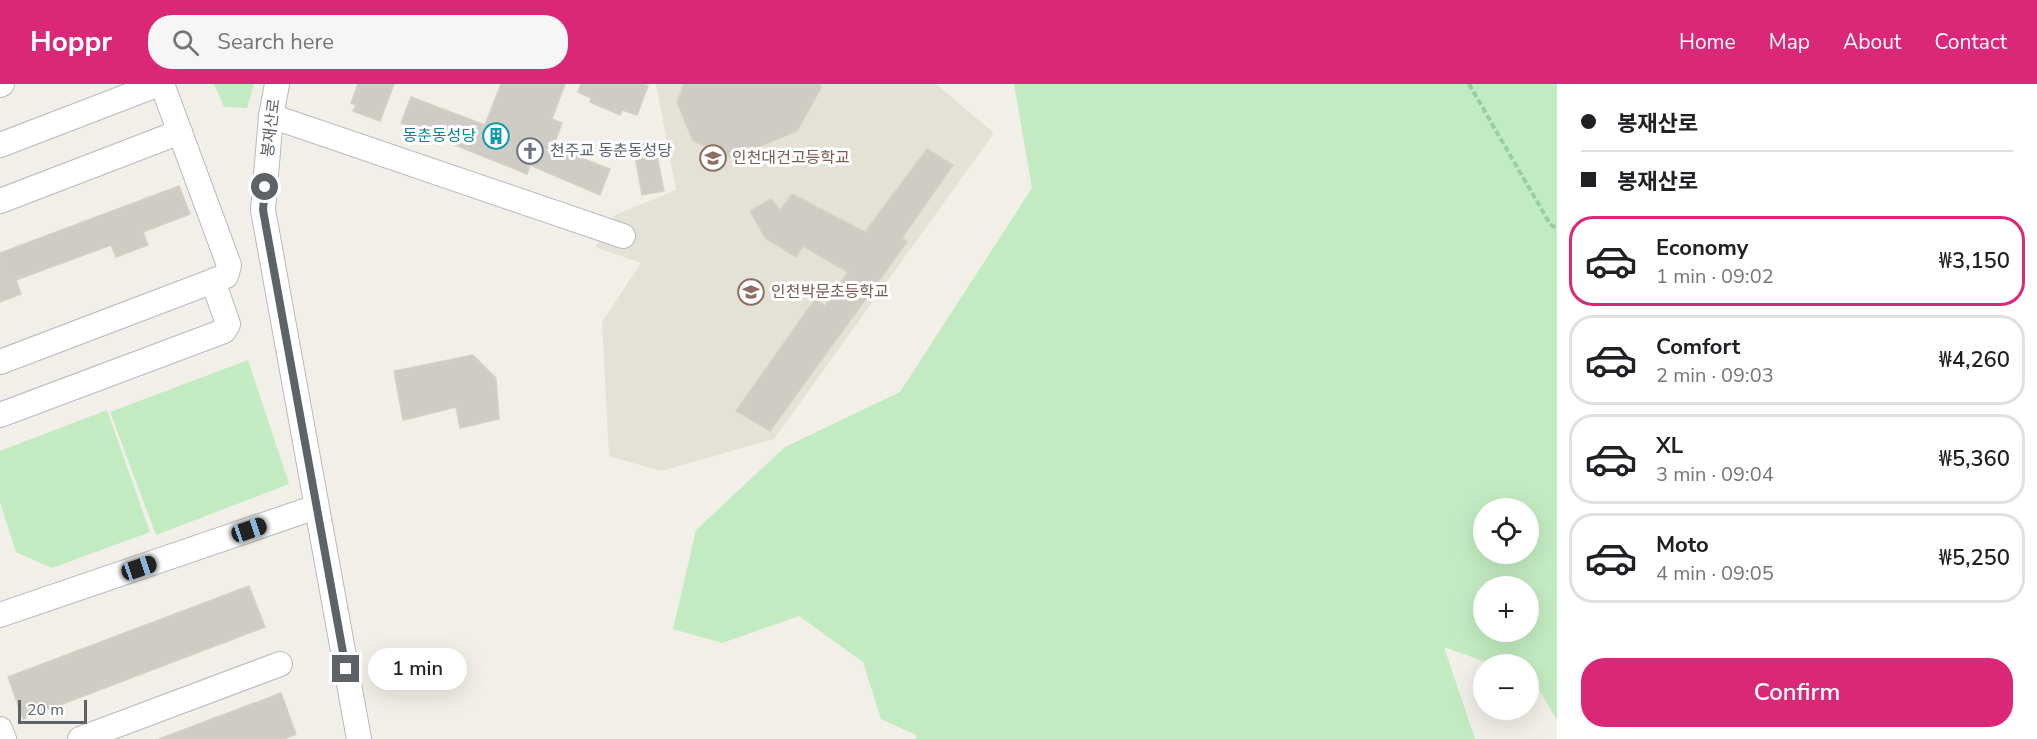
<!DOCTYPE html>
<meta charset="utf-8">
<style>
body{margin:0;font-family:"Nunito Sans","Noto Sans KR",sans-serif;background:#f6f6f6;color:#202124;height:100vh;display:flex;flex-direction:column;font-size:22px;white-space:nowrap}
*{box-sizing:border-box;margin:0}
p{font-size:20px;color:#757577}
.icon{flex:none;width:33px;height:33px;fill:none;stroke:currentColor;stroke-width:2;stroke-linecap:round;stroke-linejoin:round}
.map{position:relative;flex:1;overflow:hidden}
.drawer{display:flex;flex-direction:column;background:#fff;width:480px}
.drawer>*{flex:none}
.top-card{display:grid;align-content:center;height:132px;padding:0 24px;background:#fff}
.fabs{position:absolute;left:1473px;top:414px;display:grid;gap:12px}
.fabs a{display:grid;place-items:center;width:66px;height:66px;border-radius:50%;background:#fff;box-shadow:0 6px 24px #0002;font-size:30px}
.scale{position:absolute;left:18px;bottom:15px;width:69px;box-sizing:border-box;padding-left:6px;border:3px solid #5e6368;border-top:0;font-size:16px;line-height:21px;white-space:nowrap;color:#5e6368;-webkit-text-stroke:4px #fff;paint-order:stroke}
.end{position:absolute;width:27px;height:27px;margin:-14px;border:8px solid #5e6368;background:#fff;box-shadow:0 0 0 3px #fff}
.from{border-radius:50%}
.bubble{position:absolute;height:42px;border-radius:21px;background:#fff;box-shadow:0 6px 24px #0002;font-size:20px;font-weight:600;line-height:42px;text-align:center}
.car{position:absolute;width:18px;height:36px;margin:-18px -9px;border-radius:8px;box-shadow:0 0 4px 2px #0007;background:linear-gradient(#222 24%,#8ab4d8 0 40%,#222 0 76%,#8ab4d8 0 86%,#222 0)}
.top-card b{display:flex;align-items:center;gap:21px;height:57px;font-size:22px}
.top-card b+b{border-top:2px solid #e0e0e0}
.top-card i{width:15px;height:15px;background:#202124}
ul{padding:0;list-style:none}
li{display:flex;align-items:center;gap:18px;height:90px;margin:0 12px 9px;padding:0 12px;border:3px solid #e0e0e0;border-radius:24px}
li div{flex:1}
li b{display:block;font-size:22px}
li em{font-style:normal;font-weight:600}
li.current{border-color:#db2777}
li>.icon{width:54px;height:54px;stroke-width:1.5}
.cta{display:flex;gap:12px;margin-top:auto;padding:12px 24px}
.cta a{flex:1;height:69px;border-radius:24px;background:#db2777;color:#fff;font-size:24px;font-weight:600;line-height:69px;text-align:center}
header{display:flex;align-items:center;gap:36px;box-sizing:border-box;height:84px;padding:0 30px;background:#db2777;color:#fff}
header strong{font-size:28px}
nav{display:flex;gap:33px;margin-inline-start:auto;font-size:21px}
.search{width:420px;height:54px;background:#f6f6f6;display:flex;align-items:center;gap:15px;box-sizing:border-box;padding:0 21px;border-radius:24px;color:#757577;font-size:22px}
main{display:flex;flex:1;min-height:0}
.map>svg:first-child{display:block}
</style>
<header>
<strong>Hoppr</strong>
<div class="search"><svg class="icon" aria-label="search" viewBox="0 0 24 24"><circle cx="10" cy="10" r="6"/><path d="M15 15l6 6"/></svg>Search here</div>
<nav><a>Home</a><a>Map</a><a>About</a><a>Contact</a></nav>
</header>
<main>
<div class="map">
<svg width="1557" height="655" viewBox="0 0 1557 655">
<rect width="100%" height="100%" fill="#f1efe7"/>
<polygon fill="#e4e1d7" points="656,0 936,0 994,49 774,355 661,387 609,372 602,238 641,179 595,163 615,131 676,106"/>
<g fill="#c3ebc1" fill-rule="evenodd">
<polygon points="214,0 254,0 247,24 224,23"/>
<path d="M1014 0H1557V636L1534 597 1529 595 1528 580H1491L1444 563 1475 655H916V651L881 635 863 578 799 532 722 559 673 545 696 446 785 363 900 308 1032 104ZM1528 424V470H1484V424ZM1528 502V548H1484V502Z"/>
<polygon points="248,276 289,400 156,451 110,328"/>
<polygon points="107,326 150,448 52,484 16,468 0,418 0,367"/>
</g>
<g fill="#cfcbc5" stroke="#d7d0c4" stroke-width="1.5">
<polygon points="358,0 394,0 380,37 353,27 356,21 351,19"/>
<polygon points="501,0 565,0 552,35 562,39 553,63 610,85 600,111 530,81 527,90 401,39 411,13 485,41"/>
<polygon points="581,0 643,0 648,2 637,31 622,26 620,31 590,18 591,14 578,8"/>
<polygon points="684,0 819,0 821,4 797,47 732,74 693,57 677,18"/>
<polygon points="654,57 664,107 642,111 633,61"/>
<polygon points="927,65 953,81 902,154 907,158 770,347 736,327 815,215 825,222 848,188 803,162 796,173 765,154 750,127 771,115 780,126 792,110 865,148"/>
<polygon points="179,102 190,130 143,148 148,161 116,173 111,161 16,196 21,210 0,218 0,169"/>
<polygon points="473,271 496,294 499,335 460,344 456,323 403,336 394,287"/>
<polygon points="249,502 265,543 23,635 8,593"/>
<polygon points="281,609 296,650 284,655 159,655"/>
</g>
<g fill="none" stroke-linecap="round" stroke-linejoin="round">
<g stroke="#b7babe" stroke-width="26">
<g id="minor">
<polyline points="277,0 271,32 263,126 359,655"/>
<polyline points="0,1 2,0"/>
<polyline points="271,32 623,152"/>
<polyline points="0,61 159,0"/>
<polyline points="0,117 180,48"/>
<polyline points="0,278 213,197"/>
<polyline points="0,331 224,247 228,240 213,197 226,192 229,181 162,0"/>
<polyline points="0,531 316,423"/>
<polyline points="0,645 4,655"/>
<polyline points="80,655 280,580"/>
</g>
</g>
<polyline stroke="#99cda6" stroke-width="4" stroke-dasharray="6 3" stroke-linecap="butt" points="1469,0 1550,140 1557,145"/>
<use href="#minor" stroke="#fff" stroke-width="24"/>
</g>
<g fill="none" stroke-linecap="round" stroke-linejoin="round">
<polyline stroke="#5e6368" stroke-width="8" points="265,103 263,126 346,585"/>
</g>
<defs>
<g id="building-ring" transform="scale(1.35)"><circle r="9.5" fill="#fff" stroke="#0f9aa8" stroke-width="1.5"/><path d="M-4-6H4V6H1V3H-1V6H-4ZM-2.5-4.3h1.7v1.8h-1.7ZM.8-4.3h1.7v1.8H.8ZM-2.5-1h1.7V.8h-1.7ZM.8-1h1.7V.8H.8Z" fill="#0f9aa8"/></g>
<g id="church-ring" transform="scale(1.35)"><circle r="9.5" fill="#fff" stroke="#6b7280" stroke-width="1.5"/><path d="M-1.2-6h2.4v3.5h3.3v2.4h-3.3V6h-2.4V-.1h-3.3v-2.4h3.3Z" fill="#6b7280"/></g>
<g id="school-ring" transform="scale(1.35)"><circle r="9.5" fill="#fff" stroke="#8d6e63" stroke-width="1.5"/><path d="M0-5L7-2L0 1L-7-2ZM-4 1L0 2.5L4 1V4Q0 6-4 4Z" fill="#8d6e63"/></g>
</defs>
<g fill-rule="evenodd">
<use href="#building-ring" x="496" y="52"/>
<use href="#church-ring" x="530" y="67"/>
<use href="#school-ring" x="713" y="74"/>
<use href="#school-ring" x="751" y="208"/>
</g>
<g text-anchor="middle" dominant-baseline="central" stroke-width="6" stroke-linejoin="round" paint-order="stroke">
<g font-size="16" fill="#5e6368" stroke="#fff">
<text transform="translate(271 44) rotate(-83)">봉재산로</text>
</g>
<g font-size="16" fill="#0d838f" stroke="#fff" text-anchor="end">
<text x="476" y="52">동춘동성당</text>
</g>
<g font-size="16" fill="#5b616d" stroke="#fff" text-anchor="start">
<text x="550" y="67">천주교 동춘동성당</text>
</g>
<g font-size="16" fill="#785e54" stroke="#fff" text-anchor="start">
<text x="732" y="74">인천대건고등학교</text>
<text x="771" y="208">인천박문초등학교</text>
</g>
</g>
</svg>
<div class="fabs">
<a><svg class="icon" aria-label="locate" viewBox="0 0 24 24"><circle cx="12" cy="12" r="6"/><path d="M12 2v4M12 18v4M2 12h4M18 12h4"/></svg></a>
<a>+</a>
<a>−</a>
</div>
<div class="scale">20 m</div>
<i class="end from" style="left:265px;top:103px"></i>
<i class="end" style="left:346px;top:585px"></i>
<div class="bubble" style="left:368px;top:564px;width:99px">1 min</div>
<i class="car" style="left:249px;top:446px;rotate:71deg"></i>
<i class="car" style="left:139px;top:484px;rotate:71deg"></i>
</div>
<section class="drawer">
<div class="top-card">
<b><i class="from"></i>봉재산로</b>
<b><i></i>봉재산로</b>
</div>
<ul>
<li class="current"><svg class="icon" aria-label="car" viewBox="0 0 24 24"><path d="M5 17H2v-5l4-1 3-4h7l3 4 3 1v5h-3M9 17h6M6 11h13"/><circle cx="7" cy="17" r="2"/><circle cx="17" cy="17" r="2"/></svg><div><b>Economy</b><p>1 min · 09:02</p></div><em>₩3,150</em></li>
<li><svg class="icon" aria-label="car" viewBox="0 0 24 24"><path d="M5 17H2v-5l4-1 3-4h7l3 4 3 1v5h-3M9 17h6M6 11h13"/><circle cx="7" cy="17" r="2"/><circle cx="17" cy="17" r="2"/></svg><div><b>Comfort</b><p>2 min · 09:03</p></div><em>₩4,260</em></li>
<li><svg class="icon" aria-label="car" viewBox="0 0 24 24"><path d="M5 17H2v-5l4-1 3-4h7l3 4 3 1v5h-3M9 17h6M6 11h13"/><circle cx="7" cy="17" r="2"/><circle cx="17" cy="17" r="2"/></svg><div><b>XL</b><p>3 min · 09:04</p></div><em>₩5,360</em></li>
<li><svg class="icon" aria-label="car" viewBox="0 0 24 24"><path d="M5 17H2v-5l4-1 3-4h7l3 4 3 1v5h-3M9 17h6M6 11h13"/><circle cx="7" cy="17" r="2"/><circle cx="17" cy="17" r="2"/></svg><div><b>Moto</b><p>4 min · 09:05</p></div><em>₩5,250</em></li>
</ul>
<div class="cta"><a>Confirm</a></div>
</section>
</main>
